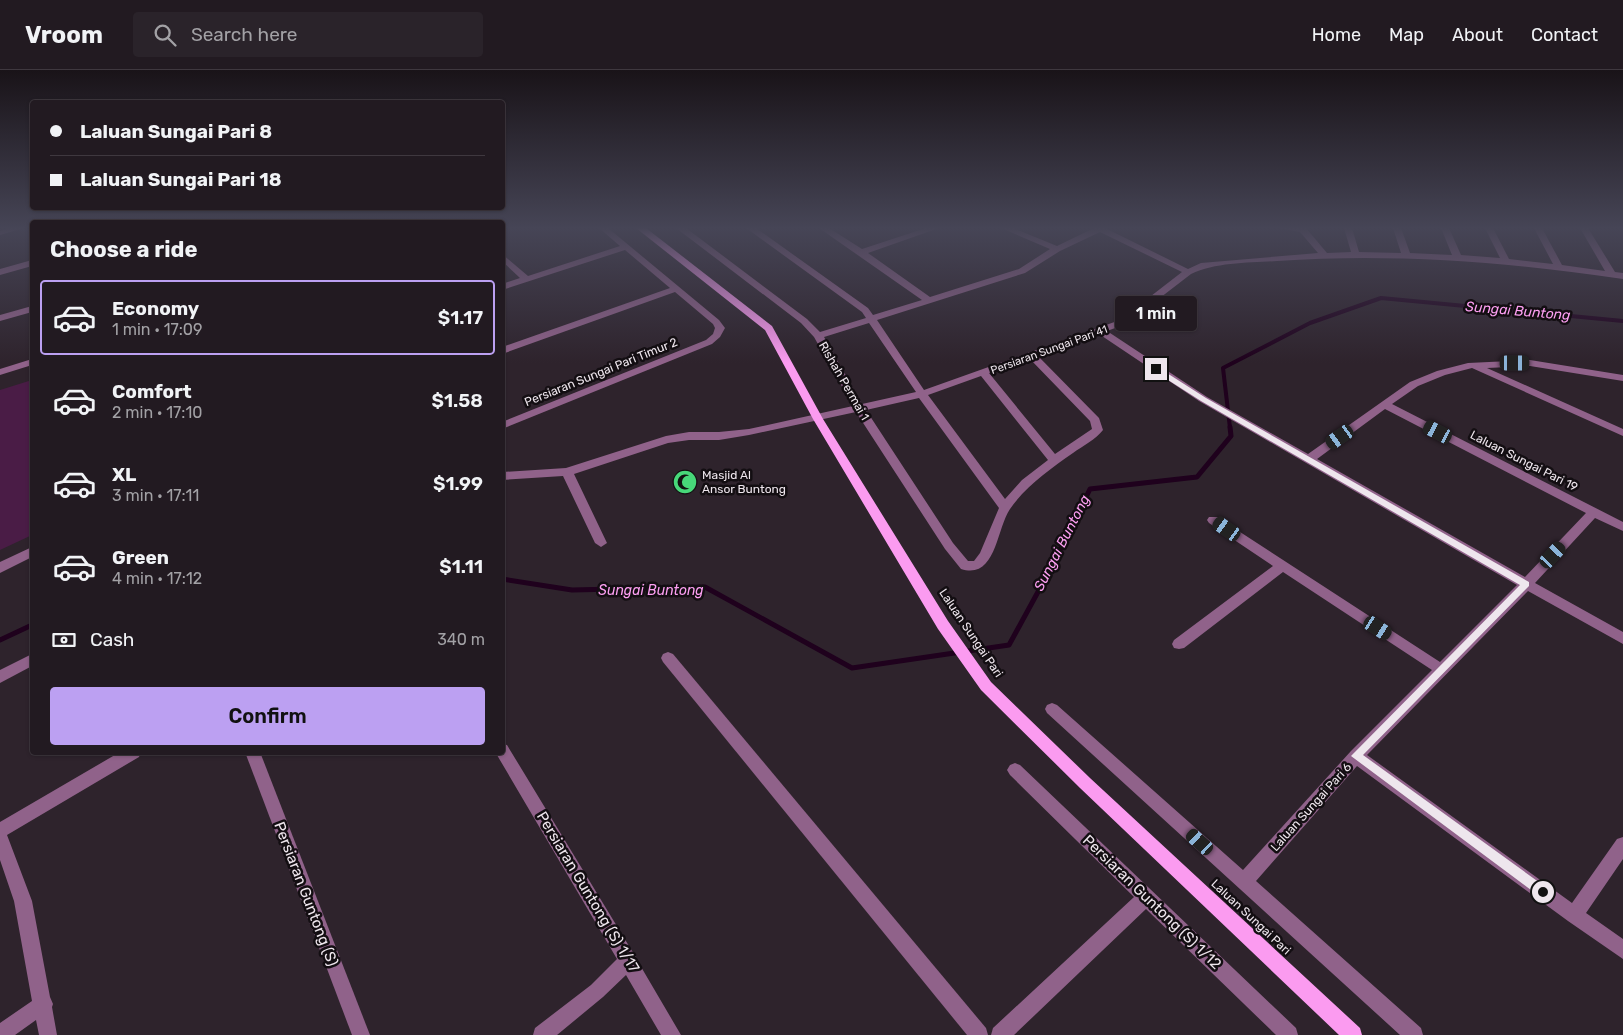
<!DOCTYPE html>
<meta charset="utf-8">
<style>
body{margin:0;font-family:Rubik,sans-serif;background:#2a232a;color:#f1f3f6;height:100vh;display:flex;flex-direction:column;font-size:19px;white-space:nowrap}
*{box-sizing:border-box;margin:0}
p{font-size:16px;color:#a2a1a5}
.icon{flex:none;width:28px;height:28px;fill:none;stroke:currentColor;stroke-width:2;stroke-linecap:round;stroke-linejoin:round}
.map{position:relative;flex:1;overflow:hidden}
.sheet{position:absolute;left:30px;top:150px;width:475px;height:535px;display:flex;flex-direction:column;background:#221a21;border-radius:5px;box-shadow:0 1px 4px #0004,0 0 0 1px #3f383f}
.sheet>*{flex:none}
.guide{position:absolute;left:30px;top:30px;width:475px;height:110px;border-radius:5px;box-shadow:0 1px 4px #0004,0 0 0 1px #3f383f;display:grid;align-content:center;height:110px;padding:0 20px;background:#221a21}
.end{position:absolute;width:22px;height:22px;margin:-11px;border:6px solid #eee6ed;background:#111;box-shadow:0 0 0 2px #111}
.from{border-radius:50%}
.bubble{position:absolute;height:35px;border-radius:5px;background:#221a21;box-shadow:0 1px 4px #0004,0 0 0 1px #3f383f;font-size:16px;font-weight:600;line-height:35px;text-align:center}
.car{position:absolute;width:15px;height:30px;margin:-15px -8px;border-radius:6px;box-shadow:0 0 4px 1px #0007;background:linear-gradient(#222 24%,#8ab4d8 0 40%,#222 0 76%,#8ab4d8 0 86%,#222 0)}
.guide b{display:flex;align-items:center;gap:18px;height:48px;font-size:19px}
.guide b+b{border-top:1px solid #3f383f}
.guide i{width:12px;height:12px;background:#f1f3f6}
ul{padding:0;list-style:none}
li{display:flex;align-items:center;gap:15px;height:75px;margin:0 10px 8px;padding:0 10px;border:2px solid transparent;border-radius:5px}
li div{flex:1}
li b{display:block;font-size:19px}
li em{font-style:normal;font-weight:600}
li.current{border-color:#bca0f2}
li>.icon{width:45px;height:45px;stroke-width:1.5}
h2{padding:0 20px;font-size:22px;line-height:60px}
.pay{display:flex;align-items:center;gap:12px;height:55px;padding:0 20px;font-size:19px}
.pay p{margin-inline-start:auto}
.action{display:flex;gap:10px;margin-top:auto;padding:10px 20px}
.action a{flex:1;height:58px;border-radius:5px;background:#bca0f2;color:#111;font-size:20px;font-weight:600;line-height:58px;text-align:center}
header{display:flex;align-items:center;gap:30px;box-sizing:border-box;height:70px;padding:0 25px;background:#221a21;border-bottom:1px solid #3f383f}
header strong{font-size:24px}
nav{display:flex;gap:28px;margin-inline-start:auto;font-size:18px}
.search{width:350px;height:45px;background:#2a232a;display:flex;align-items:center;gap:12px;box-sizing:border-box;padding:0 18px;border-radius:5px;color:#a2a1a5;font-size:19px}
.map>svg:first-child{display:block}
</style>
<header>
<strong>Vroom</strong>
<div class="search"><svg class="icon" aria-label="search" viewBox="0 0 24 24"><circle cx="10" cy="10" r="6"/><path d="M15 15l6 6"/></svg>Search here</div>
<nav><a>Home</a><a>Map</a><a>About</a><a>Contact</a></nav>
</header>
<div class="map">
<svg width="1623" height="965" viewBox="0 0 1623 965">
<rect width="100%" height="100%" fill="#2e232c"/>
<polygon fill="#4a1c46" points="32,310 32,465 0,480 0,320"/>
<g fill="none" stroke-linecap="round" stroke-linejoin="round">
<polyline stroke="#1f011d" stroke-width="4" points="1230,358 1223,298 1310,253 1381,228 1623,251"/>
<g stroke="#1f011d" stroke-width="5">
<polyline points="502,509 572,520 705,517 852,598 1009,575 1051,498 1090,419 1197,407 1231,366 1230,357"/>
<polyline points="0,570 32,555"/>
</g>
<g fill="#90628a" fill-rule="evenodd">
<polygon points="9,158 24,158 0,165 0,161"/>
<polygon points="599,158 608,158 719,250 725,258 720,267 712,274 502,359 502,352 706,270 713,264 715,258 713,254 675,222 502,284 502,277 670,218 625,180 502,220 502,214 520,208 502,191 502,184 528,206 620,176"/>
<path d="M676 158H686L807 249 820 262 866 248 862 242 746 158H756L868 238 873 245 922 230 819 158H829L862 179 926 158H939L868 183 930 227 1019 199 1050 179 1001 158H1013L1057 176 1094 158H1105L1188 199 1201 193 1318 183 1300 162 1278 158H1306L1327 183 1351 182 1344 158H1352L1359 182 1401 183 1393 158H1401L1410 183 1452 185 1441 158H1449L1461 185 1500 188 1485 158H1493L1509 189 1553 194 1534 158H1542L1562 195 1605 201 1580 158H1588L1615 202 1623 203V209C1508 192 1393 183 1277 191 1250 193 1216 192 1191 204L1126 254 1107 261 1207 327 1308 384 1410 312 1437 301 1468 293 1530 290 1623 305V311L1530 296 1487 298 1623 359V366L1472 298 1445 305 1418 316 1392 334 1623 452V461L1595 448 1535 513 1623 562V574L1528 521 1367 685 1572 833 1617 769 1623 767V789L1586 843 1623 869V889L1568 851 1357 696 1256 811 1421 958 1423 965H1400L1047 643 1045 639 1047 635 1052 633 1057 635 1243 800 1351 681 1432 600 1283 502 1184 578 1179 579 1174 578 1172 574 1174 570 1273 496 1209 453 1207 450 1209 447H1217L1440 592 1517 515 1199 331 1099 264 1038 286 1099 348 1103 360C1096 369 1083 376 1073 383 1050 399 1026 416 1010 439 996 460 996 510 961 499L945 479 856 342 749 365 719 370H689L668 373 574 404 607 473 601 477 595 473 563 406 502 410V402L566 398 666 366 689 362H719L749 359 853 336 814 267 801 253ZM1100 162 1182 202 1120 250 924 320 877 250 1025 203 1060 181ZM869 253 916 322 862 334 824 267ZM1030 289 1090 351 1092 359 1055 384 989 303ZM981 306 1048 390 1022 410 1005 429 928 325ZM919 328 999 438 980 483 974 491H968L953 473 866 340ZM1385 339 1586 443 1525 507 1317 389Z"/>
<polygon points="32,190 32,196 0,205 0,199"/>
<polygon points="32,236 32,242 0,251 0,245"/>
<polygon points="32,289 32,295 0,305 0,299"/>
<polygon points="32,477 32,487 0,503 0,492"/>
<polygon points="668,582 673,584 986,958 988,965 967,965 663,592 661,588 663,584"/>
<polygon points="32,584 32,596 0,613 0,600"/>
<polygon points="502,674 507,675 632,881 635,883 637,890 681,965 661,965 626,905 603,927 557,965 533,965 535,958 591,915 617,889 497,685 496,682 502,682"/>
<polygon points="120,682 141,682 139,687 7,765 32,831 50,927 53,934 52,937 57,965 39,965 36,950 15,965 0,965 0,953 32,931 14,831 0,790 0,752"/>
<polygon points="245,682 260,682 370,965 352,965"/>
<polygon points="1015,693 1020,695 1296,958 1298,965 1276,965 1146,839 1014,965 991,965 993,958 1134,827 1010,705 1007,700 1010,695"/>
</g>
<polygon fill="#fb9bf0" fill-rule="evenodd" points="636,158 646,158 772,256 823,349 948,551 991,612 1090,708 1360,958 1362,965 1339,965 1080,718 981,620 938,559 813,349 765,260"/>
</g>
<linearGradient id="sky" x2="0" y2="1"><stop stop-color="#191318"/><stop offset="0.54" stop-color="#464556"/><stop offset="1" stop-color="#464556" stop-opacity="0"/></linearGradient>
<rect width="1623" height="293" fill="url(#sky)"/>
<polygon fill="#eee6ed" points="1154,298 1159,298 1206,328 1529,512 1529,516 1363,685 1547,818 1547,826 1539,826 1351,686 1520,515 1201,331 1154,301"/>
<defs>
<g id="mosque-disc" transform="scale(1.25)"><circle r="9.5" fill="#47d779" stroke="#130e12"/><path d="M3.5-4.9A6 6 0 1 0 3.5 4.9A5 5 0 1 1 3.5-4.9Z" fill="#111"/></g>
</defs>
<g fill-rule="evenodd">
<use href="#mosque-disc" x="685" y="412"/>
</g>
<g text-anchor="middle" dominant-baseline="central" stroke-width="5" stroke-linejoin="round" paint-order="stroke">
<g font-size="11" fill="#eee6ed" stroke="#130e12">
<text transform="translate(1049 280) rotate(-20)">Persiaran Sungai Pari 41</text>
</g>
<g font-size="12" fill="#eee6ed" stroke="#130e12">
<text transform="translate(601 302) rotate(-22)">Persiaran Sungai Pari Timur 2</text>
<text transform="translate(844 311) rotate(60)">Rishah Permai 1</text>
<text transform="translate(1524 391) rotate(27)">Laluan Sungai Pari 19</text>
<text transform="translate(971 563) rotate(56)">Laluan Sungai Pari</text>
<text transform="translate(1311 737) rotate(-48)">Laluan Sungai Pari 6</text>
<text transform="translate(1251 847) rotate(43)">Laluan Sungai Pari</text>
</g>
<g font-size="12" fill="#eee6ed" stroke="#130e12" text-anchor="start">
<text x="702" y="405">Masjid Al<tspan x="702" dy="14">Ansor Buntong</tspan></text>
</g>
<g font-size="14" font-style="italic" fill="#fd9ff2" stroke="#130e12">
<text transform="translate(1518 241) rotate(5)">Sungai Buntong</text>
<text transform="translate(1062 473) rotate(-63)">Sungai Buntong</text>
<text x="651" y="520">Sungai Buntong</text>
</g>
<g font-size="15" fill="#eee6ed" stroke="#130e12">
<text transform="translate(588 822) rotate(59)">Persiaran Guntong (S) 1/17</text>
<text transform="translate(306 824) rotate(69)">Persiaran Guntong (S)</text>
<text transform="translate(1152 832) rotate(44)">Persiaran Guntong (S) 1/12</text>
</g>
</g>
</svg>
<i class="end from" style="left:1543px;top:822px"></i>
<i class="end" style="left:1156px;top:299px"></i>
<div class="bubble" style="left:1115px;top:226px;width:82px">1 min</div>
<i class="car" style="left:1515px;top:293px;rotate:90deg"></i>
<i class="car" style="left:1438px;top:362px;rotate:297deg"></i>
<i class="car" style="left:1340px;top:367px;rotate:235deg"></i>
<i class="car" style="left:1227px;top:459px;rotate:305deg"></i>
<i class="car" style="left:1553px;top:485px;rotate:43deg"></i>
<i class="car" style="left:1378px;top:558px;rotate:123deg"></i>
<i class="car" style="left:1200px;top:772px;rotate:312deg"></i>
<div class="guide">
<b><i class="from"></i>Laluan Sungai Pari 8</b>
<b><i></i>Laluan Sungai Pari 18</b>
</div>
<section class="sheet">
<h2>Choose a ride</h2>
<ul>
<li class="current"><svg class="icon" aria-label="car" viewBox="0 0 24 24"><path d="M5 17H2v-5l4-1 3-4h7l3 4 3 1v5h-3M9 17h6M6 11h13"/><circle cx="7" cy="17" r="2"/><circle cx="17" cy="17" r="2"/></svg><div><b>Economy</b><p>1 min · 17:09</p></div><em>$1.17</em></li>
<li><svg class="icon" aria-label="car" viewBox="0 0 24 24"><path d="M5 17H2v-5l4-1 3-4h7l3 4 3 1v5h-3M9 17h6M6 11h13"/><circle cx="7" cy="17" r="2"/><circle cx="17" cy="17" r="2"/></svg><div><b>Comfort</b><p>2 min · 17:10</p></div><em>$1.58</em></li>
<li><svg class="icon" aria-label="car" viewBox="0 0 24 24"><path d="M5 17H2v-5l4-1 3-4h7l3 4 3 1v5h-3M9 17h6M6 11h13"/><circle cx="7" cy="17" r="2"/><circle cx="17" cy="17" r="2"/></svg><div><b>XL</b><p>3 min · 17:11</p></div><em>$1.99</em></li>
<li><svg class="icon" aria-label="car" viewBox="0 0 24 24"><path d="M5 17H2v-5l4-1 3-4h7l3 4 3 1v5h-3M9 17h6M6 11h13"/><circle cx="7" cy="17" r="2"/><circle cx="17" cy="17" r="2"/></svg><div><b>Green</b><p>4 min · 17:12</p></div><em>$1.11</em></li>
</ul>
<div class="pay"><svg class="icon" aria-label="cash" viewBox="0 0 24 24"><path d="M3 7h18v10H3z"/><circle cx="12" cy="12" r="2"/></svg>Cash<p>340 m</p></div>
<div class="action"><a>Confirm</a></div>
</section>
</div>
